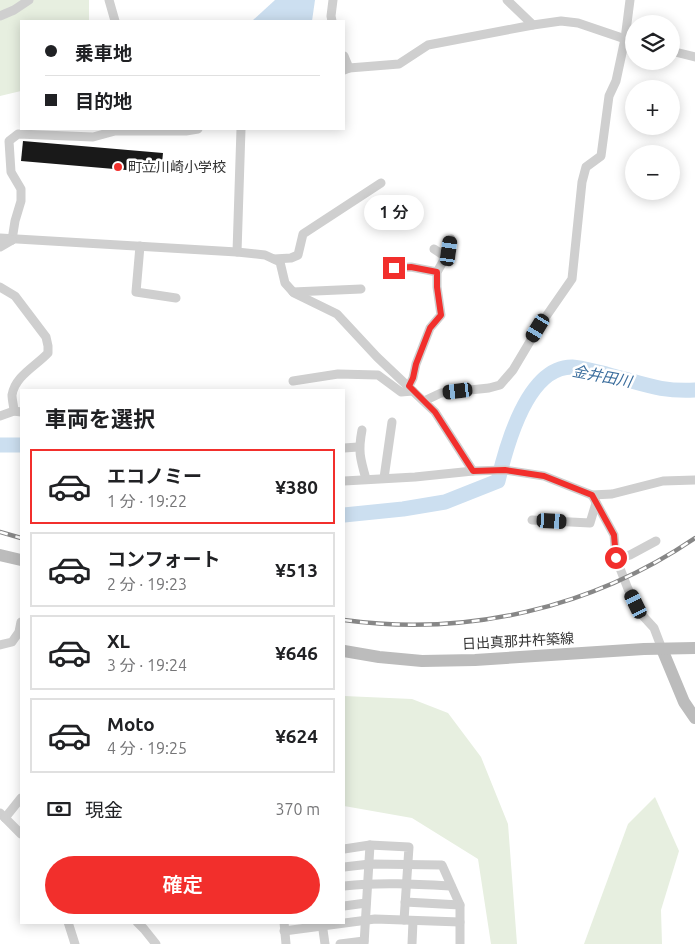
<!DOCTYPE html>
<html lang="ja">
<meta charset="utf-8">
<style>
body{margin:0;font-family:Ubuntu,"Noto Sans JP",sans-serif;background:#f6f6f6;color:#202124;height:100vh;display:flex;flex-direction:column;font-size:19px;white-space:nowrap}
*{box-sizing:border-box;margin:0}
p{font-size:16px;color:#757577}
.icon{flex:none;width:28px;height:28px;fill:none;stroke:currentColor;stroke-width:2;stroke-linecap:round;stroke-linejoin:round}
.map{position:relative;flex:1;overflow:hidden}
.side{position:absolute;left:20px;top:389px;width:325px;height:535px;display:flex;flex-direction:column;background:#fff;border-radius:0px;box-shadow:0 2px 12px #0003}
.side>*{flex:none}
.top-card{position:absolute;left:20px;top:20px;width:325px;height:110px;border-radius:0px;box-shadow:0 2px 12px #0003;display:grid;align-content:center;height:110px;padding:0 25px;background:#fff}
.tools{position:absolute;left:625px;top:15px;display:grid;gap:10px}
.tools a{display:grid;place-items:center;width:55px;height:55px;border-radius:50%;background:#fff;box-shadow:0 2px 12px #0003;font-size:25px}
.end{position:absolute;width:22px;height:22px;margin:-11px;border:6px solid #f22f2c;background:#fff;box-shadow:0 0 0 2px #fff}
.from{border-radius:50%}
.bubble{position:absolute;height:35px;border-radius:18px;background:#fff;box-shadow:0 2px 12px #0003;font-size:16px;font-weight:600;line-height:35px;text-align:center}
.car{position:absolute;width:15px;height:30px;margin:-15px -8px;border-radius:6px;box-shadow:0 0 4px 1px #0007;background:linear-gradient(#222 24%,#8ab4d8 0 40%,#222 0 76%,#8ab4d8 0 86%,#222 0)}
.top-card b{display:flex;align-items:center;gap:18px;height:48px;font-size:19px}
.top-card b+b{border-top:1px solid #e0e0e0}
.top-card i{width:12px;height:12px;background:#202124}
ul{padding:0;list-style:none}
li{display:flex;align-items:center;gap:15px;height:75px;margin:0 10px 8px;padding:0 15px;border:2px solid #e0e0e0;border-radius:0px}
li div{flex:1}
li b{display:block;font-size:19px}
li em{font-style:normal;font-weight:600}
li.on{border-color:#f22f2c}
li>.icon{width:45px;height:45px;stroke-width:1.5}
h2{padding:0 25px;font-size:22px;line-height:60px}
.pay{display:flex;align-items:center;gap:12px;height:55px;padding:0 25px;font-size:19px}
.pay p{margin-inline-start:auto}
.button{display:flex;gap:10px;margin-top:auto;padding:10px 25px}
.button a{flex:1;height:58px;border-radius:30px;background:#f22f2c;color:#fff;font-size:20px;font-weight:600;line-height:58px;text-align:center}
.map>svg:first-child{display:block}
</style>
<div class="map">
<svg width="695" height="944" viewBox="0 0 695 944">
<rect width="100%" height="100%" fill="#fff"/>
<g fill="#e7efe0">
<polygon points="0,0 89,0 89,21 21,21 21,91 0,96"/>
<polygon points="344,696 412,699 448,713 481,757 508,824 517,944 491,944 478,859 412,818 344,806"/>
<polygon points="655,797 679,851 661,910 662,944 584,944 628,824"/>
</g>
<polygon fill="#ccdff0" points="275,0 315,0 312,21 252,21"/>
<g fill="none" stroke-linecap="round" stroke-linejoin="round">
<g stroke="#ccdff0" stroke-width="15">
<polyline points="0,445 21,445"/>
<path d="M344 515 403 509 445 502 498 481C506 447 527 367 572 367 582 368 604 373 613 376 644 384 662 392 695 390"/>
</g>
</g>
<polygon fill="#191919" points="23,141 163,153 161,173 21,161"/>
<g fill="none" stroke-linecap="round" stroke-linejoin="round">
<g stroke="#cfcfcf" stroke-width="9">
<polyline points="109,0 115,21"/>
<polyline points="507,0 533,25"/>
<polyline points="0,16 14,10 29,0"/>
<polyline points="332,21 331,16 333,0"/>
<polyline points="671,51 695,57"/>
<polyline points="344,56 349,68"/>
<polyline points="344,70 349,68 399,64 428,45 533,25 561,21 578,23 634,42"/>
<polyline points="0,238 237,252 265,255 280,262 285,283 294,293 337,314 377,357 435,412 473,471"/>
<polyline points="12,240 15,221 21,201 21,189 11,172 9,141 18,134 93,137 115,131 186,131 198,129"/>
<polyline points="140,246 136,292 176,298"/>
<polyline points="0,247 12,240"/>
<polyline points="434,249 446,257"/>
<polyline points="237,252 241,129"/>
<polyline points="274,259 291,258 298,255 303,234 381,183"/>
<polyline points="394,268 411,267 437,272"/>
<path d="M0 287 15 296 46 337 48 346V353C36 366 15 376 12 395 12 400 14 407 14 411"/>
<polyline points="293,292 361,289"/>
<polyline points="293,381 338,374 378,375 401,392 413,391"/>
<polyline points="409,386 413,378 416,364 430,328 441,315 437,287 437,272 449,251 451,239"/>
<polyline points="424,401 441,393 489,388 500,385 513,370 538,328 572,279 582,182 586,167 601,156 609,96 616,81 625,39 630,0"/>
<polyline points="0,416 14,411 21,412"/>
<path d="M362 430C358 451 360 458 366 479"/>
<polyline points="344,448 358,447"/>
<polyline points="384,478 392,422"/>
<polyline points="344,481 415,477 473,471 505,470 544,476 592,495 612,494 663,481 695,480"/>
<polyline points="592,495 614,535 616,558 628,589 643,616 654,628 662,649"/>
<polyline points="532,520 590,523 596,503"/>
<polyline points="616,558 630,555 656,541"/>
<polyline points="0,645 12,642 19,632 21,622"/>
<polyline points="0,813 21,834"/>
<polyline points="5,818 21,798"/>
<polyline points="344,849 370,845 409,847 404,920"/>
<polyline points="344,867 370,864 442,865 460,905 460,944"/>
<path d="M344 886C380 882 415 884 451 886"/>
<polyline points="405,902 460,905"/>
<polyline points="344,906 366,903"/>
<polyline points="68,922 75,944"/>
<polyline points="137,922 144,929 156,944"/>
<polyline points="284,922 286,944"/>
<polyline points="322,923 325,944"/>
<polyline points="284,931 375,919 460,922"/>
<polyline points="340,944 364,941"/>
<polyline points="364,944 370,845"/>
<polyline points="412,944 413,921"/>
</g>
<g stroke="#bcbcbc" stroke-width="12">
<polyline points="0,555 21,560"/>
<polyline points="662,649 684,702 695,718"/>
<polyline points="344,651 379,657 422,661 475,660 644,649 695,648"/>
</g>
<g stroke="#878787" stroke-width="4.5">
<g id="rail">
<polyline points="0,532 21,538"/>
<path d="M344 620C467 637 592 608 695 538"/>
</g>
</g>
<use href="#rail" stroke="#fff" stroke-width="2.5" stroke-dasharray="8" stroke-linecap="butt"/>
</g>
<g fill="none" stroke-linecap="round" stroke-linejoin="round">
<polyline stroke="#f22f2c" stroke-width="6" points="394,268 411,267 437,272 437,287 441,315 430,328 416,364 413,378 409,386 435,412 473,471 505,470 544,476 592,495 614,535 616,558"/>
</g>
<circle fill="#f22f2c" stroke="#fff" stroke-width="2" cx="118" cy="167" r="5"/>
<g text-anchor="middle" dominant-baseline="central" stroke-width="5" stroke-linejoin="round" paint-order="stroke">
<g font-size="14" fill="#323232" stroke="#fff" text-anchor="start">
<text x="128" y="167">町立川崎小学校</text>
</g>
<g font-size="14" fill="#323232" stroke="#fff">
<text transform="translate(518 641) rotate(-3)">日出真那井杵築線</text>
</g>
<g font-size="15" font-style="italic" fill="#396c9c" stroke="#fff">
<text transform="translate(602 376) rotate(11)">金井田川</text>
</g>
</g>
</svg>
<div class="tools">
<a><svg class="icon" aria-label="layers" viewBox="0 0 24 24"><path d="M12 4l9 5-9 5-9-5zM3 14l9 5 9-5"/></svg></a>
<a>+</a>
<a>−</a>
</div>
<i class="end from" style="left:616px;top:558px"></i>
<i class="end" style="left:394px;top:268px"></i>
<div class="bubble" style="left:364px;top:195px;width:60px">1 分</div>
<i class="car" style="left:449px;top:251px;rotate:8deg"></i>
<i class="car" style="left:538px;top:328px;rotate:211deg"></i>
<i class="car" style="left:458px;top:391px;rotate:263deg"></i>
<i class="car" style="left:552px;top:521px;rotate:93deg"></i>
<i class="car" style="left:636px;top:604px;rotate:334deg"></i>
<div class="top-card">
<b><i class="from"></i>乗車地</b>
<b><i></i>目的地</b>
</div>
<section class="side">
<h2>車両を選択</h2>
<ul>
<li class="on"><svg class="icon" aria-label="car" viewBox="0 0 24 24"><path d="M5 17H2v-5l4-1 3-4h7l3 4 3 1v5h-3M9 17h6M6 11h13"/><circle cx="7" cy="17" r="2"/><circle cx="17" cy="17" r="2"/></svg><div><b>エコノミー</b><p>1 分 · 19:22</p></div><em>¥380</em></li>
<li><svg class="icon" aria-label="car" viewBox="0 0 24 24"><path d="M5 17H2v-5l4-1 3-4h7l3 4 3 1v5h-3M9 17h6M6 11h13"/><circle cx="7" cy="17" r="2"/><circle cx="17" cy="17" r="2"/></svg><div><b>コンフォート</b><p>2 分 · 19:23</p></div><em>¥513</em></li>
<li><svg class="icon" aria-label="car" viewBox="0 0 24 24"><path d="M5 17H2v-5l4-1 3-4h7l3 4 3 1v5h-3M9 17h6M6 11h13"/><circle cx="7" cy="17" r="2"/><circle cx="17" cy="17" r="2"/></svg><div><b>XL</b><p>3 分 · 19:24</p></div><em>¥646</em></li>
<li><svg class="icon" aria-label="car" viewBox="0 0 24 24"><path d="M5 17H2v-5l4-1 3-4h7l3 4 3 1v5h-3M9 17h6M6 11h13"/><circle cx="7" cy="17" r="2"/><circle cx="17" cy="17" r="2"/></svg><div><b>Moto</b><p>4 分 · 19:25</p></div><em>¥624</em></li>
</ul>
<div class="pay"><svg class="icon" aria-label="cash" viewBox="0 0 24 24"><path d="M3 7h18v10H3z"/><circle cx="12" cy="12" r="2"/></svg>現金<p>370 m</p></div>
<div class="button"><a>確定</a></div>
</section>
</div>
